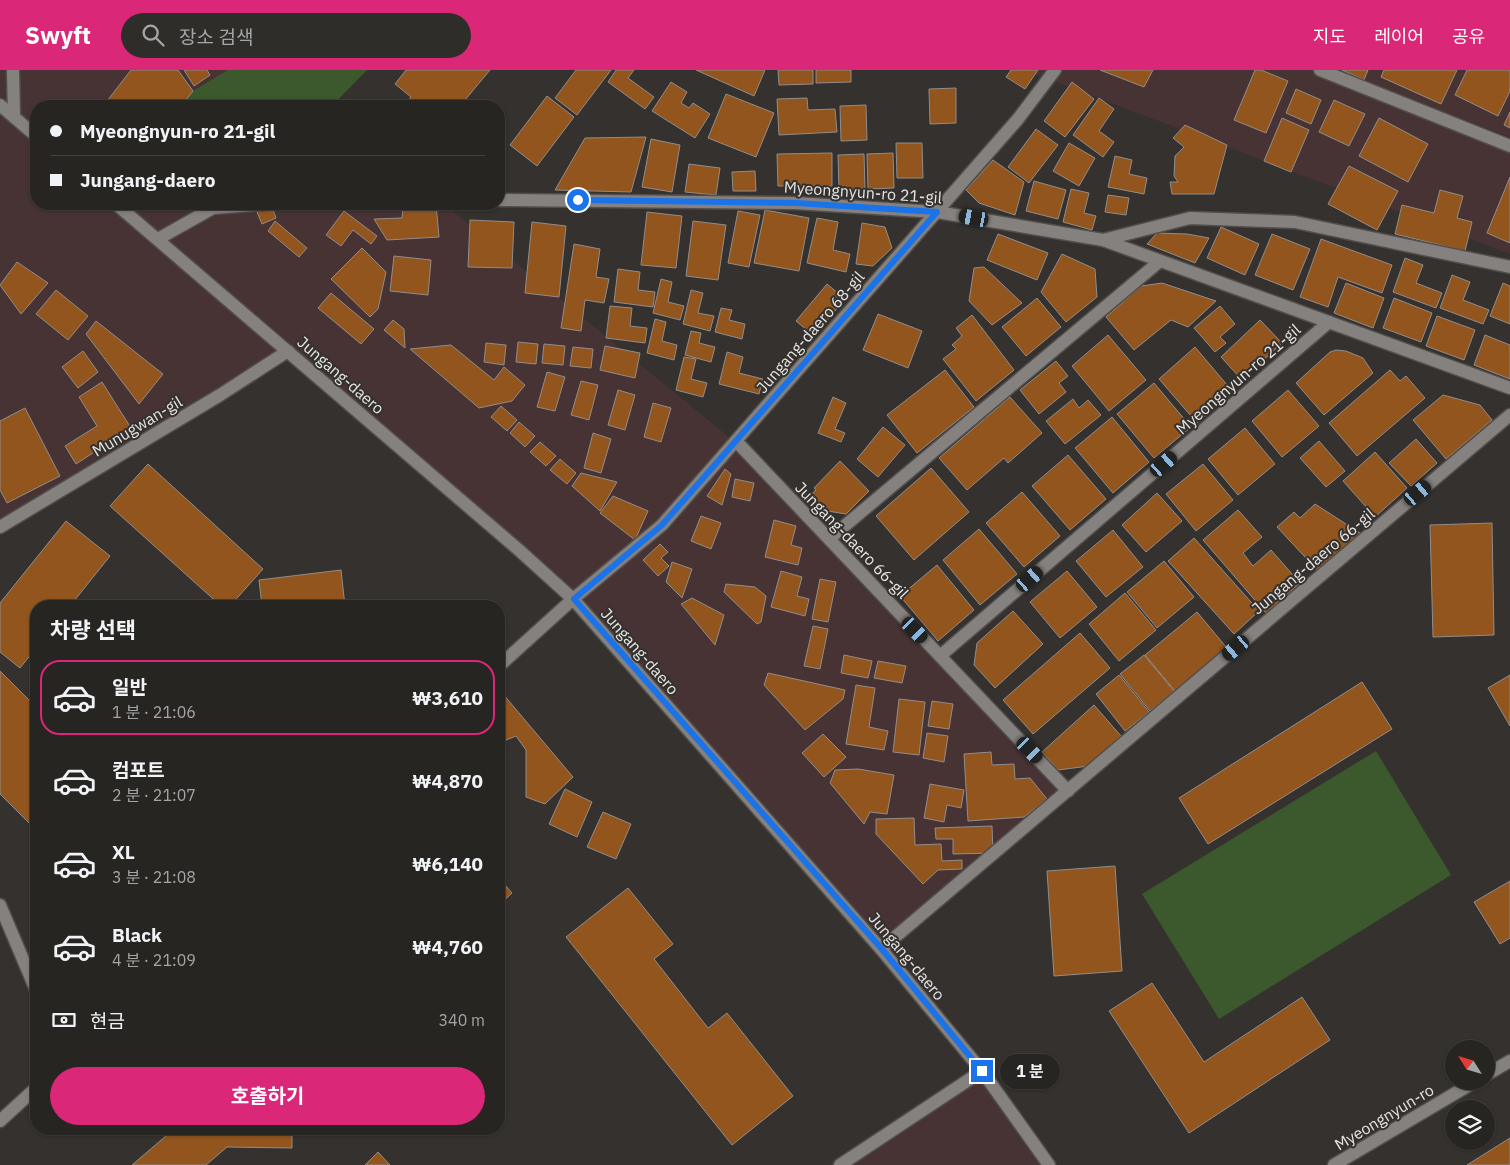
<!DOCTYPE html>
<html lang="ko">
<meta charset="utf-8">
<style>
body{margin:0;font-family:"IBM Plex Sans","Noto Sans KR",sans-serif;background:#2f2d2a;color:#f1f3f6;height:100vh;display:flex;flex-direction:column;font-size:19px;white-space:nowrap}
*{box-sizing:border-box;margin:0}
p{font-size:16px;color:#a4a5a5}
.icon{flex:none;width:28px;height:28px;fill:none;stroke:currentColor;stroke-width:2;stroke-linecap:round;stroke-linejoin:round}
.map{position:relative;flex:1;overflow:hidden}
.details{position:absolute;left:30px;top:530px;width:475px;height:535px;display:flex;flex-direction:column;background:#272522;border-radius:20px;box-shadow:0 1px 4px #0004,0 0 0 1px #434240}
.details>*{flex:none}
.hud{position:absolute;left:30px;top:30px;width:475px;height:110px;border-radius:20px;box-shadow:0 1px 4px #0004,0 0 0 1px #434240;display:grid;align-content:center;height:110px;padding:0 20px;background:#272522}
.needle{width:32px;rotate:307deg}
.controls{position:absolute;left:1445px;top:970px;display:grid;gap:10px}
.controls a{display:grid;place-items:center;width:50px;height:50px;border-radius:50%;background:#272522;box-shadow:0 1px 4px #0004,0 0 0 1px #434240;font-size:25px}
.end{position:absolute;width:22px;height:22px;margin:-11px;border:6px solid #1a73e8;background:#fff;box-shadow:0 0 0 2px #fff}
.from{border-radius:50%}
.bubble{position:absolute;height:35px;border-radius:18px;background:#272522;box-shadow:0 1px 4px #0004,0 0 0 1px #434240;font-size:16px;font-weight:700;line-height:35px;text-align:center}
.car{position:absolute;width:15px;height:30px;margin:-15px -8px;border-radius:6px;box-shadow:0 0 4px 1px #0007;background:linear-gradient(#222 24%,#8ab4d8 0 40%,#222 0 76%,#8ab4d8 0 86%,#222 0)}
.hud b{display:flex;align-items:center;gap:18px;height:48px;font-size:19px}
.hud b+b{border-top:1px solid #434240}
.hud i{width:12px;height:12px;background:#f1f3f6}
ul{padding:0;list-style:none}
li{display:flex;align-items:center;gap:15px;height:75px;margin:0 10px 8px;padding:0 10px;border:2px solid transparent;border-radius:20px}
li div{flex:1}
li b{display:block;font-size:19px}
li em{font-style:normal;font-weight:700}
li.on{border-color:#db2777}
li>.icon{width:45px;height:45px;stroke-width:1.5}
h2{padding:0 20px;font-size:22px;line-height:60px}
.pay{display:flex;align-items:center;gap:12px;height:55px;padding:0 20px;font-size:19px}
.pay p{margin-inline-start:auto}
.cta{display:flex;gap:10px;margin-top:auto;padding:10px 20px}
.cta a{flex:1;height:58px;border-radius:30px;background:#db2777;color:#fff;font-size:20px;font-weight:700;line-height:58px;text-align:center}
header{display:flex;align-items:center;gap:30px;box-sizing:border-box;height:70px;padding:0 25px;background:#db2777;color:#fff}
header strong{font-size:24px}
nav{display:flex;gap:28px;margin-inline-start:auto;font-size:18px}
.search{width:350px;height:45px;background:#2f2d2a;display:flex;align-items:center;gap:12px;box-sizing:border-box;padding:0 18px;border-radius:28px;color:#a4a5a5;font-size:19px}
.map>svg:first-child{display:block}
</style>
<header>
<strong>Swyft</strong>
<div class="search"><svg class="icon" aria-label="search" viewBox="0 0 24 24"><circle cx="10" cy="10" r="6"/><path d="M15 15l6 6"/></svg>장소 검색</div>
<nav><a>지도</a><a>레이어</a><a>공유</a></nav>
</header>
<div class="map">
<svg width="1510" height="1095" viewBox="0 0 1510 1095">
<rect width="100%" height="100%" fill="#34312e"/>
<g fill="#473334">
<polygon points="0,0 280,0 325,36 36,36 36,134 444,134 735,372 1068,721 881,879 574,529 285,283 0,456"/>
<polygon points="1024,0 1321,0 1510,75 1510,184"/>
<polygon points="1332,0 1510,0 1510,67"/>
<polygon points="982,1001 1048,1095 829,1095"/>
</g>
<g fill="#3c582d">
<polygon points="228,0 367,0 332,36 181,36 193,21"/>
<polygon points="1376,681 1451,805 1219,949 1142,824"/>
</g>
<g fill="#93551e" stroke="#918d8b">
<polygon points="131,0 178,0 193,21 181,36 105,36 104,35"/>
<polygon points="184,0 207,0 210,5 194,16"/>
<polygon points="406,0 490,0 460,36 404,36 411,27 395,14"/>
<polygon points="576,0 611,0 577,45 555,28"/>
<polygon points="616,0 634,0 628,8 654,27 645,39 608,12"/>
<polygon points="696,0 765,0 754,26"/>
<polygon points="778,0 813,0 813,14 779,15"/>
<polygon points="816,0 851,0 851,12 816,13"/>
<polygon points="1011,0 1038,0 1025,19 1006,7"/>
<polygon points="1100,0 1153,0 1144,17"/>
<polygon points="1255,0 1261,0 1288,11 1266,63 1234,50"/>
<polygon points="1342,0 1368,0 1364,10"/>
<polygon points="1384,0 1457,0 1441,34 1381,7"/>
<polygon points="1467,0 1510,0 1510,21 1498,46 1455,25"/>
<polygon points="671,12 687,22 681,33 689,38 693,33 710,44 695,68 652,41"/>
<polygon points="1072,12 1094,29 1065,67 1044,51"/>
<polygon points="956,18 956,53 930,54 929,19"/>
<polygon points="1296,19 1321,30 1311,54 1286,43"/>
<polygon points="726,24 774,43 756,87 708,68"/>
<polygon points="547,26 574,47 537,96 510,75"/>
<polygon points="807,28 808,40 835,39 837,62 779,65 777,29"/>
<polygon points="1099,28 1114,39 1099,61 1114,72 1103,87 1073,65"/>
<polygon points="348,29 356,36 339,36"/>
<polygon points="1334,30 1365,44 1349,76 1319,62"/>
<polygon points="866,35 867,70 841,71 840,36"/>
<polygon points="1510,42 1510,58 1504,55"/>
<polygon points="1282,48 1309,60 1291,102 1264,91"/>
<polygon points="1379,48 1428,74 1408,112 1359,86"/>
<polygon points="1185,55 1227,75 1214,124 1172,124 1170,112 1178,112 1174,106 1175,86 1184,77 1173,68"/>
<polygon points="1036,59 1058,75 1029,113 1008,97"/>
<polygon points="646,67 631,122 555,120 585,68"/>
<polygon points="651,69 680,75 672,122 642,117"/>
<polygon points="896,73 922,73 923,108 897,108"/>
<polygon points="1069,73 1095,88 1079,116 1053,101"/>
<polygon points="832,83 832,116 778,116 777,84"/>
<polygon points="893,83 894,118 868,119 867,84"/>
<polygon points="864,84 865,119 839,120 838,85"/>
<polygon points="1115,86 1132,90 1129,104 1147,108 1144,124 1108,117"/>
<polygon points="993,90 1024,112 1015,145 979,133 966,120"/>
<polygon points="689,94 720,98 716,125 685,122"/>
<polygon points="1349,96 1398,121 1377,160 1328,134"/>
<polygon points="755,101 756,121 733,121 732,102"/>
<polygon points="1510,107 1510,173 1487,163"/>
<polygon points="1034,111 1066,120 1058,149 1026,141"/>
<polygon points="1071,119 1089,123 1084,143 1096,146 1092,160 1063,152"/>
<polygon points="1440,120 1463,126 1457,148 1472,152 1465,181 1395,164 1402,135 1434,143"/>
<polygon points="1108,125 1129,128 1126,145 1105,142"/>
<polygon points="436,134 439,167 387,170 374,149 402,148 403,136"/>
<polygon points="272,137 276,148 262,154 257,142"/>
<polygon points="765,140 809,148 799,201 754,193"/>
<polygon points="344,141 377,166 371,174 353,160 341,176 326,165"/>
<polygon points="738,141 760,145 749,197 728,193"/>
<polygon points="647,142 682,146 676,198 641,195"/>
<polygon points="817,148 838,152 833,180 850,184 846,202 807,193"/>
<polygon points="470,150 514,152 512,198 468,197"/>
<polygon points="275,151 307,178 299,187 268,161"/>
<polygon points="693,151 726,155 718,210 686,206"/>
<polygon points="532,152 566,156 559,227 525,223"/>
<polygon points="862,153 885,157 892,178 873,196 856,194"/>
<polygon points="1221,157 1259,174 1245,205 1207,188"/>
<polygon points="1157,163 1187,164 1209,168 1195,193 1147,174"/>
<polygon points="998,164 1048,183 1037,210 987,190"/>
<polygon points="1272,164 1310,179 1293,220 1255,205"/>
<polygon points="1321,169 1392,195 1382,223 1338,207 1328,237 1300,227"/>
<polygon points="574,174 600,179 596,207 609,209 604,233 585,230 581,261 561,258"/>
<polygon points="362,178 386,202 378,239 370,247 331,209"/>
<polygon points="1062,184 1095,199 1097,227 1066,252 1041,222"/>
<polygon points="394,186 431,190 428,225 390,221"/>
<polygon points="1405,188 1423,195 1416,213 1442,223 1436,238 1393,222"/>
<polygon points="17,192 48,213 21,244 0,215"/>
<polygon points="984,197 1022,233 992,255 969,231 974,198"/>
<polygon points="618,199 640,202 638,220 655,222 653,237 614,232"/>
<polygon points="1452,205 1470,212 1463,230 1489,240 1483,254 1440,238"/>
<polygon points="661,209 672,212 668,232 684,236 680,250 653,243"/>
<polygon points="1162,213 1216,231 1188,257 1171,250 1134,280 1106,247 1141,216"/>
<polygon points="1346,213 1384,228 1373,258 1334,243"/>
<polygon points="1503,213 1510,216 1510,254 1490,246"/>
<polygon points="827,214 845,229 814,266 796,251"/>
<polygon points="56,220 88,246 68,270 36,244"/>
<polygon points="691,220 703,223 698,243 714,246 710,261 683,254"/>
<polygon points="331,223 374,259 361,274 318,238"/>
<polygon points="1037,228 1061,257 1026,286 1002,257"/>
<polygon points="1394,228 1432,243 1421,272 1383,258"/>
<polygon points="610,236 632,238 630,256 647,258 645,273 606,268"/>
<polygon points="1220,236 1235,254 1220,267 1226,273 1215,282 1194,258"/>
<polygon points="721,238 732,240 729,250 745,254 742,269 715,262"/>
<polygon points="878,244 922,261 908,298 863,280"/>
<polygon points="972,245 1014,300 976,331 943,289 956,279 952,275 962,266 956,258"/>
<polygon points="1437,246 1475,260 1464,290 1426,276"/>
<polygon points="655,249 666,252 662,271 677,275 674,290 647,283"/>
<polygon points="393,250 404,259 405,278 384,260"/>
<polygon points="1260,250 1282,273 1242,310 1221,287"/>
<polygon points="96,251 163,304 139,334 86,264"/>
<polygon points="691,261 701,263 699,273 715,277 711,292 685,285"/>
<polygon points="1108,265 1146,310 1109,341 1072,296"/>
<polygon points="1485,265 1510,275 1510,309 1474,295"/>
<polygon points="518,272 538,274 536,294 516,292"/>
<polygon points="486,273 506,275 504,295 484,292"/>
<polygon points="544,274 565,276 563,295 542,293"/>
<polygon points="451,275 494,310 504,297 525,315 512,331 479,338 410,279"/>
<polygon points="605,276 640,283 635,308 600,300"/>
<polygon points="573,277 593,279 591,298 570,296"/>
<polygon points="1195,277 1233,322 1197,353 1159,309"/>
<polygon points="1336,280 1346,281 1363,288 1373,303 1324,345 1296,313 1330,282"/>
<polygon points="83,281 98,302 78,318 62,297"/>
<polygon points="727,282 743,287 739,303 763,309 759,324 719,314"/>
<polygon points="684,287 696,289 691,309 707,313 703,327 676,320"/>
<polygon points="1056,291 1068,306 1059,313 1066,322 1039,344 1020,320"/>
<polygon points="945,300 974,337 917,383 887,345"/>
<polygon points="1390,300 1400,311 1406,306 1425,328 1357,386 1329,353"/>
<polygon points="547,302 565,307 555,341 537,337"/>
<polygon points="581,311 598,315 589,350 571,345"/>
<polygon points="102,312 131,358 76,394 65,376 97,356 79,327"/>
<polygon points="1154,313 1191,357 1154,388 1117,344"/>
<polygon points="618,320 635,325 625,360 608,355"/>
<polygon points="1288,320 1319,356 1282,387 1252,351"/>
<polygon points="1443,325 1480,335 1492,350 1446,389 1413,350"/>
<polygon points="833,327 846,333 835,359 845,363 841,372 818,363"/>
<polygon points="1010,327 1042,363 1008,393 1004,388 967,420 939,388"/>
<polygon points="1073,329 1079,338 1088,330 1101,345 1065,374 1046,351"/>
<polygon points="653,333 671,338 661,372 644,367"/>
<polygon points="501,336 517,350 507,361 491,347"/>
<polygon points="25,338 60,406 7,433 0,420 0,351"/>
<polygon points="1112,347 1149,392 1113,423 1075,378"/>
<polygon points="519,352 535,366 525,377 510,363"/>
<polygon points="883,357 905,375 878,407 857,389"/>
<polygon points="1245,358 1275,394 1238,425 1208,389"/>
<polygon points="593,363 611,369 601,403 584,398"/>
<polygon points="1416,369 1437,393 1411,416 1389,393"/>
<polygon points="1319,371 1345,401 1326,417 1300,388"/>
<polygon points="540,372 556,386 546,396 530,382"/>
<polygon points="1375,382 1407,418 1375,447 1343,411"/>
<polygon points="1068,385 1106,429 1070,460 1032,416"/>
<polygon points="560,389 576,403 567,414 550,400"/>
<polygon points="840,391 869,421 846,444 821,440 808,427 816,420 814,418"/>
<polygon points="148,394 263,499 230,536 221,536 110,436"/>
<polygon points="1203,394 1233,430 1196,461 1166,424"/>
<polygon points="931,398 969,442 914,490 876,446"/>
<polygon points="725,399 731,404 722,435 707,426"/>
<polygon points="581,403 617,412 600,441 572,416"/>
<polygon points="735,409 754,413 750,431 732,427"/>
<polygon points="1022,422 1060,466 1024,497 986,453"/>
<polygon points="1157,423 1182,451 1146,482 1122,455"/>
<polygon points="613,426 648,441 635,470 600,443"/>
<polygon points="1315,434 1360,463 1318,501 1277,457 1294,442 1300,448"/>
<polygon points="1238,440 1262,467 1243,483 1253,496 1271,480 1300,513 1266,543 1203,470"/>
<polygon points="701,446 721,453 711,479 691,471"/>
<polygon points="774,450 796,456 791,475 802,478 798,495 765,487"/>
<polygon points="66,451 110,486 70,536 36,536 36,578 20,598 0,582 0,533"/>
<polygon points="1492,453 1494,565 1433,567 1430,455"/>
<polygon points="979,459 1017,504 980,535 943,490"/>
<polygon points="1113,460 1143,497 1106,527 1076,491"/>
<polygon points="1194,468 1259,541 1234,564 1168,491"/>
<polygon points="660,474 668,482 661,488 669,496 658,506 643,490"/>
<polygon points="1164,491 1194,527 1157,558 1127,522"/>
<polygon points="672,492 692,499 682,528 666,512"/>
<polygon points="937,495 974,540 938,571 900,526"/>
<polygon points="341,500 345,536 262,536 259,510"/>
<polygon points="781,501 802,507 797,526 809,529 805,546 771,537"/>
<polygon points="1067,501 1097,537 1060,568 1030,532"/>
<polygon points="820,509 836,512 828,552 812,549"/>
<polygon points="726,514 755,517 766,526 761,552 757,554 724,522"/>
<polygon points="1125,523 1156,560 1119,591 1089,554"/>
<polygon points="692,528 724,545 715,575 681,534"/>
<polygon points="1013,541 1043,574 995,618 974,595 977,573"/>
<polygon points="1197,542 1227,578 1175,621 1145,585"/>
<polygon points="813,556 828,559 820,599 804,596"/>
<polygon points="1080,563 1110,598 1033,664 1003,630"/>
<polygon points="844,585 872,591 868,608 841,603"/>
<polygon points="1144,585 1174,621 1150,641 1120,604"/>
<polygon points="878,591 906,596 902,613 874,608"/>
<polygon points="0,601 36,637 36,760 0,724"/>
<polygon points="768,603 845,620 843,629 805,660 764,615"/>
<polygon points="1119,605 1149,642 1125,661 1096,624"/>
<polygon points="1510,605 1510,656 1488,618"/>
<polygon points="1362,612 1392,659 1208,774 1179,728"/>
<polygon points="856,615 875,618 869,657 888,661 884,680 846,674"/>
<polygon points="503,624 573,707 545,734 526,727 526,680 516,666 499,673 499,628"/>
<polygon points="899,629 925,632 919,685 893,682"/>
<polygon points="932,631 953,634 949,659 928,656"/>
<polygon points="1094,635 1121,666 1089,696 1058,700 1042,682"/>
<polygon points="927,663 948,666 944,692 923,688"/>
<polygon points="823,664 846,687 824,707 802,683"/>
<polygon points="499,682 506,686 499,700"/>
<polygon points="991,682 992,695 1014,694 1015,709 1030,708 1047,729 1024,747 968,751 964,684"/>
<polygon points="858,699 894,705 887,744 870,742 864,754 830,713 835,700"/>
<polygon points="930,714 964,720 961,738 947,735 944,752 924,748"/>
<polygon points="565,719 592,732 577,767 549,754"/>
<polygon points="603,742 631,754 616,789 587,777"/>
<polygon points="914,748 915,775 941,774 942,791 962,790 962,799 938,800 923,814 876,764 876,749"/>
<polygon points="992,756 993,783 953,784 953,769 936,769 935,758"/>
<polygon points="1115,796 1122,901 1054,906 1047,801"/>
<polygon points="499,808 512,823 499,835"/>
<polygon points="1510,811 1510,868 1500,874 1474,832"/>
<polygon points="628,818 673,874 654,889 708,958 727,943 793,1026 732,1075 566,867"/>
<polygon points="1152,913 1204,992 1302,927 1330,970 1189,1063 1109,941"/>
<polygon points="174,1059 292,1059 292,1078 227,1077 206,1095 132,1095"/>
<polygon points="1510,1068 1510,1095 1467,1095"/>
<polygon points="378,1082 390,1095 365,1095"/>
</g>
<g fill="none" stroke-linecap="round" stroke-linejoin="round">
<g stroke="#514e4b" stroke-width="15">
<g id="street">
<polyline points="13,0 14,47"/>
<polyline points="499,130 795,133 937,142 1103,170 1510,318"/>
<polyline points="158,169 213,138 265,134"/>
<polyline points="1103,170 1190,148 1295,152 1510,197"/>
<polyline points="736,371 1068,721"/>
<polyline points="0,457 220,325 288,281"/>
<polyline points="829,469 1160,191"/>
<polyline points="940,586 1329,252"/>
<polyline points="499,596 573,529"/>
<polyline points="0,835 36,920"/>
<polyline points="881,879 1510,345"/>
<polyline points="0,1051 36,1018"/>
<polyline points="840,1095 982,1001"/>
</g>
</g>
<g stroke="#514e4b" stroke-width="15">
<g id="secondary">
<polyline points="1320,0 1510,76"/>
<polyline points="0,35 36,66"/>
<polyline points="116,134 520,481 573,529 881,879 982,1001 1049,1095"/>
<polyline points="573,529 662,455 1018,49 1055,0"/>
<polyline points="1486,1005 1510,991"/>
<polyline points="1334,1095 1476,1011"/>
</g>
</g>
<use href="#street" stroke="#85817f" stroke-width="12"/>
<use href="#secondary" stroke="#85817f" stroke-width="12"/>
</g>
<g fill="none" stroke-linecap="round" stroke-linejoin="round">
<polyline stroke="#1a73e8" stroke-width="6" points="578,130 796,133 937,142 662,455 574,529 881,878 982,1001"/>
</g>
<g text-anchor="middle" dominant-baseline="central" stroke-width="4" stroke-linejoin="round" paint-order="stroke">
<g font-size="16" fill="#e7e5e3" stroke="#34312e">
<text transform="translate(863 122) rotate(4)">Myeongnyun-ro 21-gil</text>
<text transform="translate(810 262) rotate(-49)">Jungang-daero 68-gil</text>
<text transform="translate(341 305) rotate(41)">Jungang-daero</text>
<text transform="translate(1238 309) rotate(-41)">Myeongnyun-ro 21-gil</text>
<text transform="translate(137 356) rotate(-31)">Munugwan-gil</text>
<text transform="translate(852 470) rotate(46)">Jungang-daero 66-gil</text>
<text transform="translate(1313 491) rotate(-40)">Jungang-daero 66-gil</text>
<text transform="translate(640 581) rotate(49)">Jungang-daero</text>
<text transform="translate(907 886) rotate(50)">Jungang-daero</text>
<text transform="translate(1384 1047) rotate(-31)">Myeongnyun-ro</text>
</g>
</g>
</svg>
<div class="controls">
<a><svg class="needle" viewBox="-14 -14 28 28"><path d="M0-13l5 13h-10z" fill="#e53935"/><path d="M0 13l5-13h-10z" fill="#a4a5a5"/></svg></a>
<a><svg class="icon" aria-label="layers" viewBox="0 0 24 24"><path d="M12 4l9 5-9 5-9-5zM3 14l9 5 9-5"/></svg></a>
</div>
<i class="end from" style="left:578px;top:130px"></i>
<i class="end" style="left:982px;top:1001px"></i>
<div class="bubble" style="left:1000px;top:984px;width:60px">1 분</div>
<i class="car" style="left:974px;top:148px;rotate:280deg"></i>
<i class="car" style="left:1164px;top:394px;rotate:49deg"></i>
<i class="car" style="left:1418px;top:423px;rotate:50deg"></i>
<i class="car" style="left:1030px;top:509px;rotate:49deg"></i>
<i class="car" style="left:915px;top:560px;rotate:136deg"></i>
<i class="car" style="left:1236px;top:578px;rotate:230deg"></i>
<i class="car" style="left:1030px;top:680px;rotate:136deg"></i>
<div class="hud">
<b><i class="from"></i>Myeongnyun-ro 21-gil</b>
<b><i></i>Jungang-daero</b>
</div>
<section class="details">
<h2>차량 선택</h2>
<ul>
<li class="on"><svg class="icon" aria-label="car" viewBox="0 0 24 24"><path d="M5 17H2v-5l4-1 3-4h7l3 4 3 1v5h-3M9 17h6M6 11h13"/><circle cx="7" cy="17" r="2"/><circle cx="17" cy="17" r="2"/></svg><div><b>일반</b><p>1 분 · 21:06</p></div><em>₩3,610</em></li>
<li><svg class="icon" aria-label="car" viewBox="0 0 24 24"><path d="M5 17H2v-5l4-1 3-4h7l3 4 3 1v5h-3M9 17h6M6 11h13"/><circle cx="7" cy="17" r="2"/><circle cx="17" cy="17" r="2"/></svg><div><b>컴포트</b><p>2 분 · 21:07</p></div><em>₩4,870</em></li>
<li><svg class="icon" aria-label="car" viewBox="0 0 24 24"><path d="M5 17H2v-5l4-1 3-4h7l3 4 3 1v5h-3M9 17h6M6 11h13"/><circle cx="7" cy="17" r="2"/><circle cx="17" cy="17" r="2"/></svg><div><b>XL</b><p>3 분 · 21:08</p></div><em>₩6,140</em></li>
<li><svg class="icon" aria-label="car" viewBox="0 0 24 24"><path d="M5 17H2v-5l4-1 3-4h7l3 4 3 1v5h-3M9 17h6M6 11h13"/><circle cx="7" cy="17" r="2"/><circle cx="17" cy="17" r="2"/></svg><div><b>Black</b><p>4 분 · 21:09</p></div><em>₩4,760</em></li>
</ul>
<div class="pay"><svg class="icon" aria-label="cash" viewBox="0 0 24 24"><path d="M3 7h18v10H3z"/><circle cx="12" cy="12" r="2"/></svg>현금<p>340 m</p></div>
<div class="cta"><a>호출하기</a></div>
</section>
</div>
